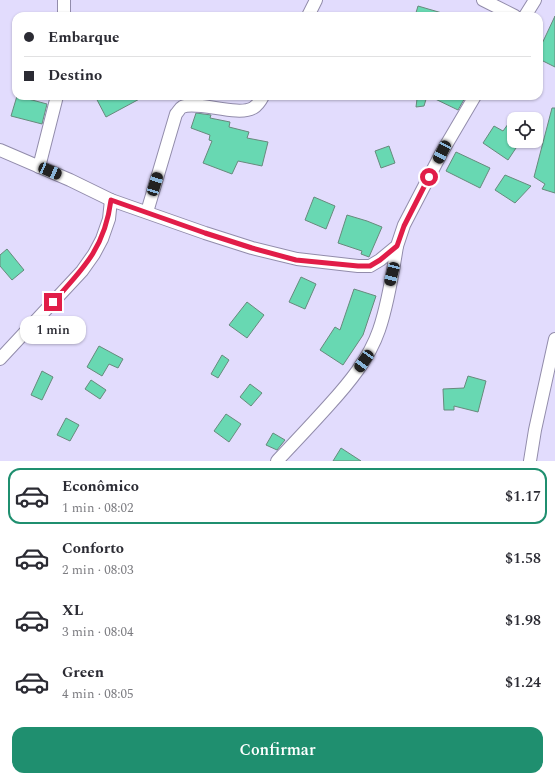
<!DOCTYPE html>
<html lang="pt">
<meta charset="utf-8">
<style>
body{margin:0;font-family:Spectral,serif;background:#f7f7f7;color:#2b2b33;height:100vh;display:flex;flex-direction:column;font-size:15px;white-space:nowrap}
*{box-sizing:border-box;margin:0}
p{font-size:13px;color:#7c7c81}
.icon{flex:none;width:22px;height:22px;fill:none;stroke:currentColor;stroke-width:2;stroke-linecap:round;stroke-linejoin:round}
.map{position:relative;height:461px;overflow:hidden}
.details{display:flex;flex-direction:column;background:#fff;flex:1}
.details>*{flex:none}
.banner{position:absolute;left:12px;top:12px;width:531px;height:88px;border-radius:12px;box-shadow:0 1px 3px #0004;display:grid;align-content:center;height:88px;padding:0 12px;background:#fff}
.tools{position:absolute;left:507px;top:112px;display:grid;gap:8px}
.tools a{display:grid;place-items:center;width:36px;height:36px;border-radius:8px;background:#fff;box-shadow:0 1px 3px #0004;font-size:20px}
.end{position:absolute;width:18px;height:18px;margin:-9px;border:5px solid #e11d48;background:#fff;box-shadow:0 0 0 2px #fff}
.from{border-radius:50%}
.bubble{position:absolute;height:28px;border-radius:12px;background:#fff;box-shadow:0 1px 3px #0004;font-size:13px;font-weight:600;line-height:28px;text-align:center}
.car{position:absolute;width:12px;height:24px;margin:-12px -6px;border-radius:5px;box-shadow:0 0 3px 1px #0007;background:linear-gradient(#222 24%,#8ab4d8 0 40%,#222 0 76%,#8ab4d8 0 86%,#222 0)}
.banner b{display:flex;align-items:center;gap:14px;height:38px;font-size:15px}
.banner b+b{border-top:1px solid #e1e1e2}
.banner i{width:10px;height:10px;background:#2b2b33}
ul{padding:7px 0 0;list-style:none}
li{display:flex;align-items:center;gap:12px;height:56px;margin:0 8px 6px;padding:0 4px;border:2px solid transparent;border-radius:12px}
li div{flex:1}
li b{display:block;font-size:15px}
li em{font-style:normal;font-weight:600}
li.selected{border-color:#1f8f6f}
li>.icon{width:36px;height:36px;stroke-width:1.5}
.button{display:flex;gap:8px;margin-top:auto;padding:8px 12px}
.button a{flex:1;height:46px;border-radius:12px;background:#1f8f6f;color:#fff;font-size:16px;font-weight:600;line-height:46px;text-align:center}
.map>svg:first-child{display:block}
</style>
<div class="map">
<svg width="555" height="461" viewBox="0 0 555 461">
<rect width="100%" height="100%" fill="#e2dcfd"/>
<g fill="#68d8b2" stroke="#678a7c">
<polygon points="418,6 442,13 442,16 415,16"/>
<polygon points="555,16 555,67 539,59 539,50"/>
<polygon points="17,96 47,104 42,124 11,116"/>
<polygon points="95,96 145,96 106,117"/>
<polygon points="419,96 427,96 424,106 416,107 417,99"/>
<polygon points="429,96 466,96 458,110"/>
<polygon points="552,108 555,108 555,193 542,189 545,184 534,177"/>
<polygon points="196,113 211,115 210,118 230,122 229,127 249,132 247,138 268,142 262,166 238,161 232,174 203,163 212,141 209,140 210,135 191,128"/>
<polygon points="514,116 514,141 520,142 508,160 483,143 494,126 503,131"/>
<polygon points="389,146 395,163 381,168 375,151"/>
<polygon points="456,152 490,168 480,188 446,171"/>
<polygon points="505,175 531,186 515,203 495,190"/>
<polygon points="314,197 335,206 326,229 305,220"/>
<polygon points="347,215 367,221 382,227 369,257 361,254 362,251 338,243"/>
<polygon points="7,249 24,270 12,280 0,266 0,255"/>
<polygon points="301,277 316,284 305,309 289,302"/>
<polygon points="354,289 376,296 363,335 343,365 320,350 335,327 340,330"/>
<polygon points="247,302 264,315 247,338 229,325"/>
<polygon points="99,346 123,359 118,368 109,364 102,376 87,367"/>
<polygon points="222,355 229,360 218,378 211,374"/>
<polygon points="42,371 53,377 42,400 31,395"/>
<polygon points="468,376 486,381 478,412 454,406 454,410 444,410 443,389 464,388"/>
<polygon points="91,380 106,390 100,399 85,389"/>
<polygon points="250,384 262,393 251,406 240,397"/>
<polygon points="226,414 241,424 229,442 214,431"/>
<polygon points="66,418 79,425 70,441 57,435"/>
<polygon points="273,433 285,440 277,450 266,445"/>
<polygon points="341,448 361,461 333,461"/>
</g>
<g fill="none" stroke-linecap="round" stroke-linejoin="round">
<g stroke="#928cab" stroke-width="14">
<g id="minor">
<polyline points="483,0 515,16"/>
<polyline points="64,16 64,0"/>
<polyline points="308,16 316,0"/>
<polyline points="525,16 535,0"/>
<polyline points="0,150 70,180 111,200 205,233 252,248 297,259 358,266 370,266 380,260 397,246 404,225 442,152 475,96"/>
<polyline points="39,167 57,96"/>
<path d="M147 212 176 114C178 112 180 108 182 107 197 100 237 117 253 108 258 105 261 100 263 96"/>
<polyline points="0,359 82,271 94,254 102,239 109,219 111,200"/>
<path d="M277 461C294 443 312 424 329 405 349 383 369 359 379 330 388 304 393 272 397 246"/>
<polyline points="530,461 535,430 555,339"/>
</g>
</g>
<use href="#minor" stroke="#fff" stroke-width="12"/>
</g>
<g fill="none" stroke-linecap="round" stroke-linejoin="round">
<path stroke="#e11d48" stroke-width="5" d="M53 302C84 268 105 247 111 200L205 233 252 248 296 260 358 266H370L380 260 397 246 404 226 429 177"/>
</g>
</svg>
<div class="tools">
<a><svg class="icon" aria-label="locate" viewBox="0 0 24 24"><circle cx="12" cy="12" r="6"/><path d="M12 2v4M12 18v4M2 12h4M18 12h4"/></svg></a>
</div>
<i class="end from" style="left:429px;top:177px"></i>
<i class="end" style="left:53px;top:302px"></i>
<div class="bubble" style="left:20px;top:316px;width:66px">1 min</div>
<i class="car" style="left:442px;top:152px;rotate:207deg"></i>
<i class="car" style="left:50px;top:171px;rotate:113deg"></i>
<i class="car" style="left:155px;top:184px;rotate:17deg"></i>
<i class="car" style="left:392px;top:274px;rotate:194deg"></i>
<i class="car" style="left:364px;top:361px;rotate:215deg"></i>
<div class="banner">
<b><i class="from"></i>Embarque</b>
<b><i></i>Destino</b>
</div>
</div>
<section class="details">
<ul>
<li class="selected"><svg class="icon" aria-label="car" viewBox="0 0 24 24"><path d="M5 17H2v-5l4-1 3-4h7l3 4 3 1v5h-3M9 17h6M6 11h13"/><circle cx="7" cy="17" r="2"/><circle cx="17" cy="17" r="2"/></svg><div><b>Econômico</b><p>1 min · 08:02</p></div><em>$1.17</em></li>
<li><svg class="icon" aria-label="car" viewBox="0 0 24 24"><path d="M5 17H2v-5l4-1 3-4h7l3 4 3 1v5h-3M9 17h6M6 11h13"/><circle cx="7" cy="17" r="2"/><circle cx="17" cy="17" r="2"/></svg><div><b>Conforto</b><p>2 min · 08:03</p></div><em>$1.58</em></li>
<li><svg class="icon" aria-label="car" viewBox="0 0 24 24"><path d="M5 17H2v-5l4-1 3-4h7l3 4 3 1v5h-3M9 17h6M6 11h13"/><circle cx="7" cy="17" r="2"/><circle cx="17" cy="17" r="2"/></svg><div><b>XL</b><p>3 min · 08:04</p></div><em>$1.98</em></li>
<li><svg class="icon" aria-label="car" viewBox="0 0 24 24"><path d="M5 17H2v-5l4-1 3-4h7l3 4 3 1v5h-3M9 17h6M6 11h13"/><circle cx="7" cy="17" r="2"/><circle cx="17" cy="17" r="2"/></svg><div><b>Green</b><p>4 min · 08:05</p></div><em>$1.24</em></li>
</ul>
<div class="button"><a>Confirmar</a></div>
</section>
